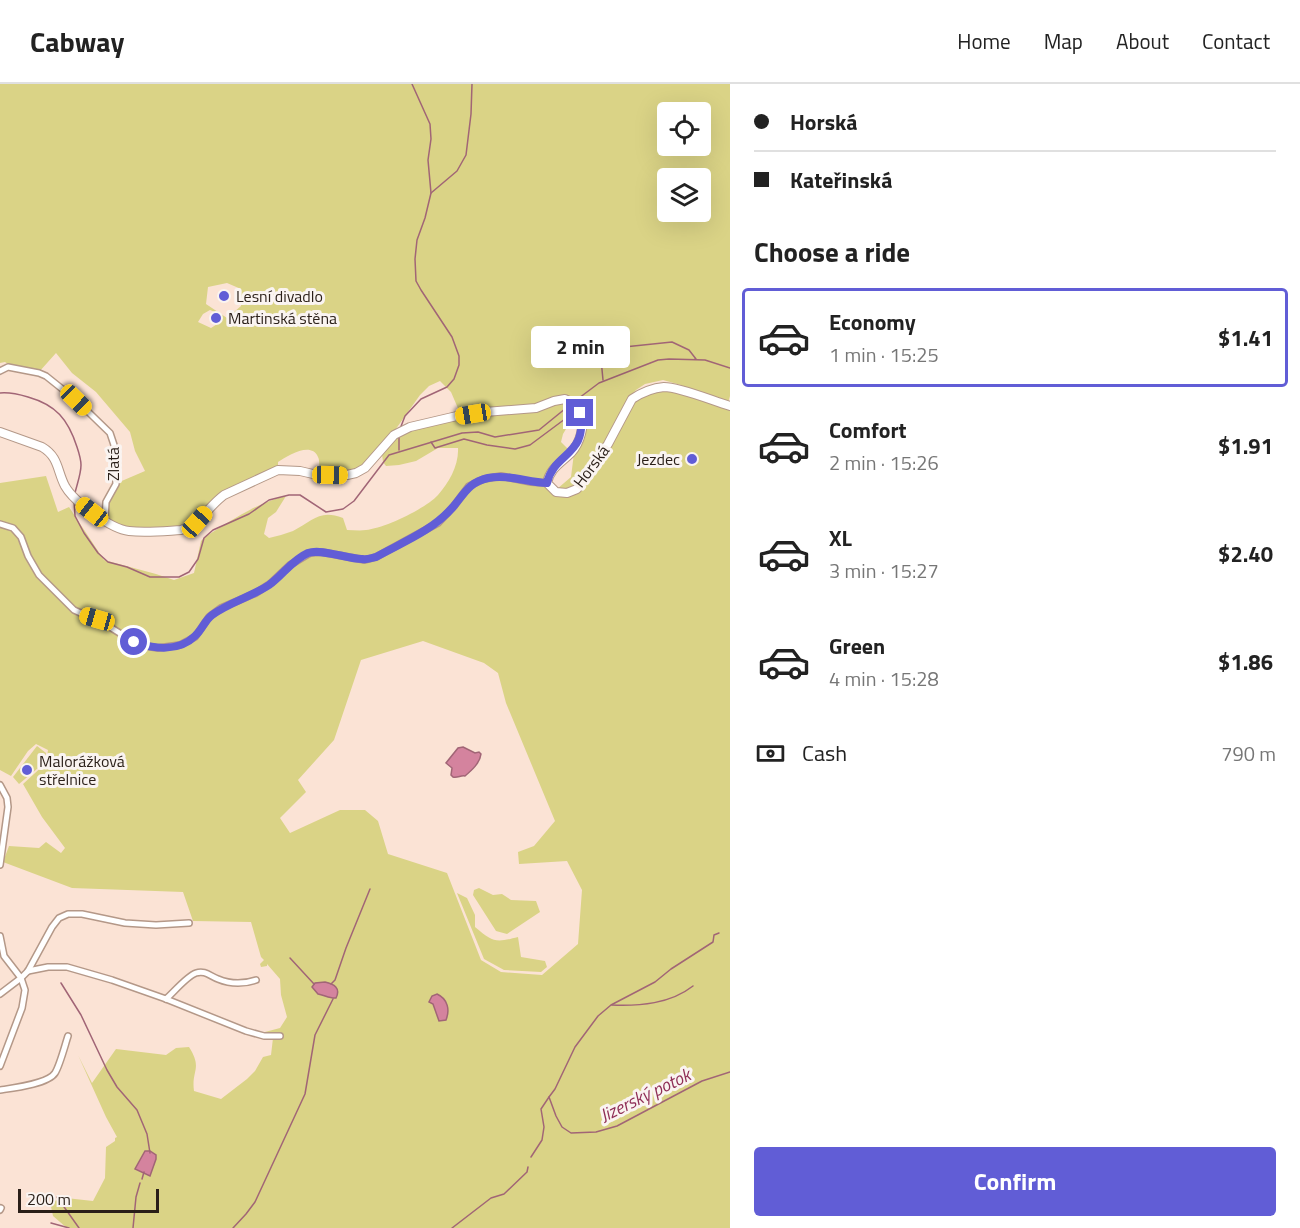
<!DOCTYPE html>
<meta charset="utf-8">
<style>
body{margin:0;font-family:"Titillium Web",sans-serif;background:#f6f6f6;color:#222;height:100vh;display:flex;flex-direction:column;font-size:22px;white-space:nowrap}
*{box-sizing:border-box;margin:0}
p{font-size:20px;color:#767676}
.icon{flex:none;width:33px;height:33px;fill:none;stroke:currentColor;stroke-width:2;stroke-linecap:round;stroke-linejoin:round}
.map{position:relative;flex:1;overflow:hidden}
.side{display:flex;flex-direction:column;background:#fff;width:570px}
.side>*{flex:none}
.hud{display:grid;align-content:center;height:132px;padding:0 24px;background:#fff}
.tools{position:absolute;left:657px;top:18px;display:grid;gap:12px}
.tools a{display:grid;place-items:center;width:54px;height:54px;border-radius:6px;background:#fff;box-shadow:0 6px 24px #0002;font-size:30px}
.scale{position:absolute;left:18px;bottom:15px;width:141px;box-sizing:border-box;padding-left:6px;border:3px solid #2a1f18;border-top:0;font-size:16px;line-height:21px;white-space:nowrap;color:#2a1f18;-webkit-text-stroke:4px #faf4f1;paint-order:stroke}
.end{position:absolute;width:27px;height:27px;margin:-14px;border:8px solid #615dd6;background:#fff;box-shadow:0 0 0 3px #fff}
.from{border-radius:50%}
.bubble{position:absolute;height:42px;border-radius:6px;background:#fff;box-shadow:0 6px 24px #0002;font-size:20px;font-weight:700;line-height:42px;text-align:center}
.car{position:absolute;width:18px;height:36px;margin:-18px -9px;border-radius:8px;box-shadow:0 0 4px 2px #0007;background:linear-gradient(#f5c518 24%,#345 0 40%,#f5c518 0 76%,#345 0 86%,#f5c518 0)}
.hud b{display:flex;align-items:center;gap:21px;height:57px;font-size:22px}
.hud b+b{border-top:2px solid #e0e0e0}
.hud i{width:15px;height:15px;background:#222}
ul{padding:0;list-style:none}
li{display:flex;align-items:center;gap:18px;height:99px;margin:0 12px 9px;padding:0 12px;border:3px solid transparent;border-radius:6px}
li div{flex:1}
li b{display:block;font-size:22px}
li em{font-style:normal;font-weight:700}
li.active{border-color:#615dd6}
li>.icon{width:54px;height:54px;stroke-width:1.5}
h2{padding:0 24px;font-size:27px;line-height:72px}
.pay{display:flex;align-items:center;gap:15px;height:66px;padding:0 24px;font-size:22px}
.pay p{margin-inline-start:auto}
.cta{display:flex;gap:12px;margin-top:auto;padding:12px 24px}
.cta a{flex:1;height:69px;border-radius:6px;background:#615dd6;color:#fff;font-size:24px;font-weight:700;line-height:69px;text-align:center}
header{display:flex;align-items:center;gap:36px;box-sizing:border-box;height:84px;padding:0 30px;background:#fff;border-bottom:2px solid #e0e0e0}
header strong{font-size:28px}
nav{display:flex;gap:33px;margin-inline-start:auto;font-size:21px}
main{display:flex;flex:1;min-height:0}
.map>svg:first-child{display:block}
</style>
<header>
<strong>Cabway</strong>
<nav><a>Home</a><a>Map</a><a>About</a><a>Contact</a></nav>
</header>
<main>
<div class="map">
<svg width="730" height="1144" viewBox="0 0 730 1144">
<rect width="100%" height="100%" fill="#fbe3d5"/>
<g fill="#dad386" fill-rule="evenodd">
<path d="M0 0H730V312L728 319 689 307 681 301 663 296 645 300 636 306 630 313 606 358 575 403 566 407 557 405 571 393 574 369 581 357 576 317 460 329 451 308 440 297 429 302 420 311 393 349 364 382 355 387 319 388C319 383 320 377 318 373 311 357 288 372 278 378V384L223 408 196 436 181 444H129L109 437C105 419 110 413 117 399L145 387 135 367 130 348 96 308 72 289 56 269 39 288 11 282 5 278 0 279ZM668 28H700V62H668ZM668 94H700V128H668ZM227 199 241 205V222L227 234 206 220 208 203ZM210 226 220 230 222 237 211 244 198 238 203 230Z"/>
<path d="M647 305 678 306 686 312 730 326V1144H67L53 1132 50 1118 66 1114 93 1117 105 1094 106 1063 115 1057V1054L117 1053 106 1033 78 971 92 999 116 965 166 971 176 964 189 963C203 985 191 986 194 1007L221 1015 247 995 255 987 263 973 271 971 273 954 266 952 265 948 280 944 287 933 281 911 280 895 267 880V882L261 883 260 880 264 876 261 873 251 838 193 837 183 808 72 804 3 778 9 762 39 764 46 758 61 769 65 764 42 733 23 700 46 679 48 666 36 660 28 667 11 692 0 686V399L46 392 58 428 69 423 104 476 156 490 174 496 194 489 201 457 205 453C230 437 256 419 286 412L276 428 268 434 264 450 269 454C277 452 285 450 293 447 313 437 319 425 343 434L347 446C353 446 360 447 366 446 385 444 425 425 438 411 449 399 459 381 458 364H438L416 377 399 381 386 382 383 378 382 370 396 353 411 346 461 335 486 331 537 328 555 320 563 319 572 322 577 330 578 344 566 345 563 350 561 358 569 366C557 375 547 384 544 399L548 405 555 411 579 408 634 316ZM423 557 484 579 498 589 506 619 555 737 534 762 518 768 519 780 567 777 582 806 578 860 542 891 501 888 481 876 447 789 388 770 378 737 365 726H340L290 749 280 734 306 708 298 696 334 656 361 576Z"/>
<polygon points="37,662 46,669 44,679 19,700 13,693"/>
<polygon points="479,804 493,811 502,810 511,816 536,817 540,828 507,850 496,847 473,811 474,806"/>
<path d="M457 809 467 814 475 831V843C493 858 495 859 518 853L521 873 545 877 547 883 541 888 504 886 484 875Z"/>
</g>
<g fill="#d4839e" stroke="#a16576" stroke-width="1.5">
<path d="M463 663 475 669 479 668 481 670C480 679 472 686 465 692 461 691 458 694 453 693L451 691 452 684 446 679 458 664Z"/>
<path d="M325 898C334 900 341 904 336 914 331 915 324 911 318 910L312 903 315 899Z"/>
<path d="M437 910C448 915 450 926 446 936L439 937 433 920 429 918 432 912Z"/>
<polygon points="145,1067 150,1067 156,1071 156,1075 150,1092 135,1085"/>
</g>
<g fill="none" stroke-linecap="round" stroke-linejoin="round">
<g stroke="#a16576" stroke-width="1.5">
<polyline points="412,0 430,40 431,55 428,76 431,109"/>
<polyline points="603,296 601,275 624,263 672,258 689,266 696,275 695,275"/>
<path d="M0 309C10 308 18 310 28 313 56 321 68 335 77 363 79 369 81 375 81 381 81 390 77 400 75 409"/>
<polyline points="575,317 599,299 658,276 669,275 705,276 730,284"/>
<polyline points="400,345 405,332 421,315 447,303 454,295 459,281 459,272 452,253 421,206 416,197 415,175 417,156 425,134 431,109 457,87 466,71 471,30 472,0"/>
<polyline points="431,358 435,364 464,355 487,361 515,365 530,361 573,329 573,323"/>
<polyline points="399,366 399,353"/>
<polyline points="74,417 75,432 84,449 98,469 108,478 127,483 150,493 179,493 189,488 198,475 204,454 213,446 249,430 269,416 289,411 300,411 326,428 343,425 354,417 389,371 462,349 478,348 495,353 539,346 571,320"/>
<polyline points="290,874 314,900"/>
<polyline points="61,899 81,931 107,986 117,1003 137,1026 147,1050 150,1069"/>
<polyline points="331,900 335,896 346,864 370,805"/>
<path d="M612 921C640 922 670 920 693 902"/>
<polyline points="549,1013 555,1005 575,963 598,932 611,921 655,898 671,885 713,858 714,851 719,849"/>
<polyline points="531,1073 542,1056 544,1043 541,1025 549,1013 556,1032 562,1043 571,1049 596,1048 617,1042 702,997 730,988"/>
<polyline points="142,1095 144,1088"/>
<polyline points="57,1113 79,1144"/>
<polyline points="51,1139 69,1144"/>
<polyline points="133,1144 136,1113 140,1099"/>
<polyline points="233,1144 246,1130 255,1118 305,1010 315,951 333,915"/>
<polyline points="452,1144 491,1114 504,1110 527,1088 528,1083"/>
</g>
<g stroke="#b49888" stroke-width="8">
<g id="street">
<polyline points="0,287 8,283 39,289 46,292 76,316 110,349 114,361 116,400 106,418 105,436"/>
<polyline points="0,440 13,444 21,453 28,472 39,491 74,526 85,531 97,535 134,558 146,562 158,564 180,561 195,553 209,533 221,524 256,509 271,499 290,481 310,469 321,468 365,476 376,473 438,439 454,422 469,402 484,395 501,392 531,398 547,399"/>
<polyline points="0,701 7,714 8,723 0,781"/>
<polyline points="0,852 4,872 21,894 25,906 22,924 0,982"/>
<polyline points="28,887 48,883 67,883 112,896 166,915 246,947 264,952 280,952"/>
<polyline points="0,910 21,894 28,887 52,843 59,834 68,830 82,830 125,839 156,841 189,839"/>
<path d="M166 915C174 908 187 892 196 889 205 886 210 892 218 895 230 900 244 900 256 896"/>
<path d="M0 1006C13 1004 48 1000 55 989 60 981 65 961 68 952"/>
<polyline points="0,1126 1,1124"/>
</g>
</g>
<g stroke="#b49888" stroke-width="10">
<path id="secondary" d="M0 348 42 363C59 373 57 387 65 402 74 418 111 445 129 447 146 449 164 447 181 446 200 440 209 422 224 411L278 386 300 387 313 390 347 391 356 389 365 384 394 351 410 343 461 331 485 328 536 324 554 317 565 315C571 318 577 321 580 328 586 340 580 359 571 369 561 379 550 384 547 399L556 408 567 409 577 405 608 360 632 315C641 309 652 304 664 303 680 303 713 317 730 322"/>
</g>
<use href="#street" stroke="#fff" stroke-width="5"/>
<use href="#secondary" stroke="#fff" stroke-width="8"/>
</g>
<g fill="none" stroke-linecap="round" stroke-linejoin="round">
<path stroke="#615dd6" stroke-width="8" d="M134 558C154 565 179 568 195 552 202 546 205 536 212 531 230 518 251 513 269 501 283 491 292 476 308 469 321 464 347 475 362 475 367 476 371 474 376 473 403 458 432 447 453 423 464 410 469 398 488 394 507 390 527 398 547 399 554 368 588 372 580 329"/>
</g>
<g fill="#615dd6" stroke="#faf4f1" stroke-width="2">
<circle cx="224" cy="212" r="6"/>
<circle cx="216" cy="234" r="6"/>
<circle cx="692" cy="375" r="6"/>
<circle cx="27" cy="686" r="6"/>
</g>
<g text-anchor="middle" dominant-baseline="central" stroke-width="6" stroke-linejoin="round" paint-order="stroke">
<g font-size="16" fill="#2a1f18" stroke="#faf4f1" text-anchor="start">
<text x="236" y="212">Lesní divadlo</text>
<text x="228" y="234">Martinská stěna</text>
<text x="680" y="375" text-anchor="end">Jezdec</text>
<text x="39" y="677">Malorážková<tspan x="39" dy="18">střelnice</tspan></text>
</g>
<g font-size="16" fill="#2a1f18" stroke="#faf4f1">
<text transform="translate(113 380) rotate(-90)">Zlatá</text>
<text transform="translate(591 382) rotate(-53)">Horská</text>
</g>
<g font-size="18" font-style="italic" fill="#8f2e56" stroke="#faf4f1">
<text transform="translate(645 1011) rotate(-26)">Jizerský potok</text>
</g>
</g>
</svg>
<div class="tools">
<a><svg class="icon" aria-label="locate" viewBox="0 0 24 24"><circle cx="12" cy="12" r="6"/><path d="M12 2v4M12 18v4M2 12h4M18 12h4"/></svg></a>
<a><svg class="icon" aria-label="layers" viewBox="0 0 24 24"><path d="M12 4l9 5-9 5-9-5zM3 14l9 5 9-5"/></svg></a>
</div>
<div class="scale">200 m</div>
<i class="end from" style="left:134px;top:558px"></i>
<i class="end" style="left:580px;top:329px"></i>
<div class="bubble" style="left:531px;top:242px;width:99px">2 min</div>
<i class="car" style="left:76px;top:316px;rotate:134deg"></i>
<i class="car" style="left:473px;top:330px;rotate:261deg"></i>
<i class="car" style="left:330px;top:391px;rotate:91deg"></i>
<i class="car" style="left:92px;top:428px;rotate:308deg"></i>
<i class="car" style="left:197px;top:438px;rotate:42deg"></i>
<i class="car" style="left:97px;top:535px;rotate:286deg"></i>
</div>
<section class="side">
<div class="hud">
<b><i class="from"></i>Horská</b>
<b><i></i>Kateřinská</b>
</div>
<h2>Choose a ride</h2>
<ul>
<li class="active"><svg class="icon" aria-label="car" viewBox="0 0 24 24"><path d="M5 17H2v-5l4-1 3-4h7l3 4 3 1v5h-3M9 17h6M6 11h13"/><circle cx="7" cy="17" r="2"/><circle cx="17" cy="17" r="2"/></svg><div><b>Economy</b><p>1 min · 15:25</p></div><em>$1.41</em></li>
<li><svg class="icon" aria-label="car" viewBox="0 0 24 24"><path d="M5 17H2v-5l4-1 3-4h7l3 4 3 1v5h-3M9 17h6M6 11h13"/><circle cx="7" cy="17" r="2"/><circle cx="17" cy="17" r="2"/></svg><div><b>Comfort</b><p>2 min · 15:26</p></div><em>$1.91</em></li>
<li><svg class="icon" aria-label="car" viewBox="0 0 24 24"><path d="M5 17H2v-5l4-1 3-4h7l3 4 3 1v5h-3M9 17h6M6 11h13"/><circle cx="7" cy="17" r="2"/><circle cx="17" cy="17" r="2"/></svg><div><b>XL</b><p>3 min · 15:27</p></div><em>$2.40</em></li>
<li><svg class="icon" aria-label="car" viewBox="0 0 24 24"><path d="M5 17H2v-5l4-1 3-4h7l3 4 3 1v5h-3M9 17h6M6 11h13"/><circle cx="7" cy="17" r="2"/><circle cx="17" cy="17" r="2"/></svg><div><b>Green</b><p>4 min · 15:28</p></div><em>$1.86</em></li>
</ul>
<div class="pay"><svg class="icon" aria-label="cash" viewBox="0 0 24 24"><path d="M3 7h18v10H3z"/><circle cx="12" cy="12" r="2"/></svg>Cash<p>790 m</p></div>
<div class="cta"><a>Confirm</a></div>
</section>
</main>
